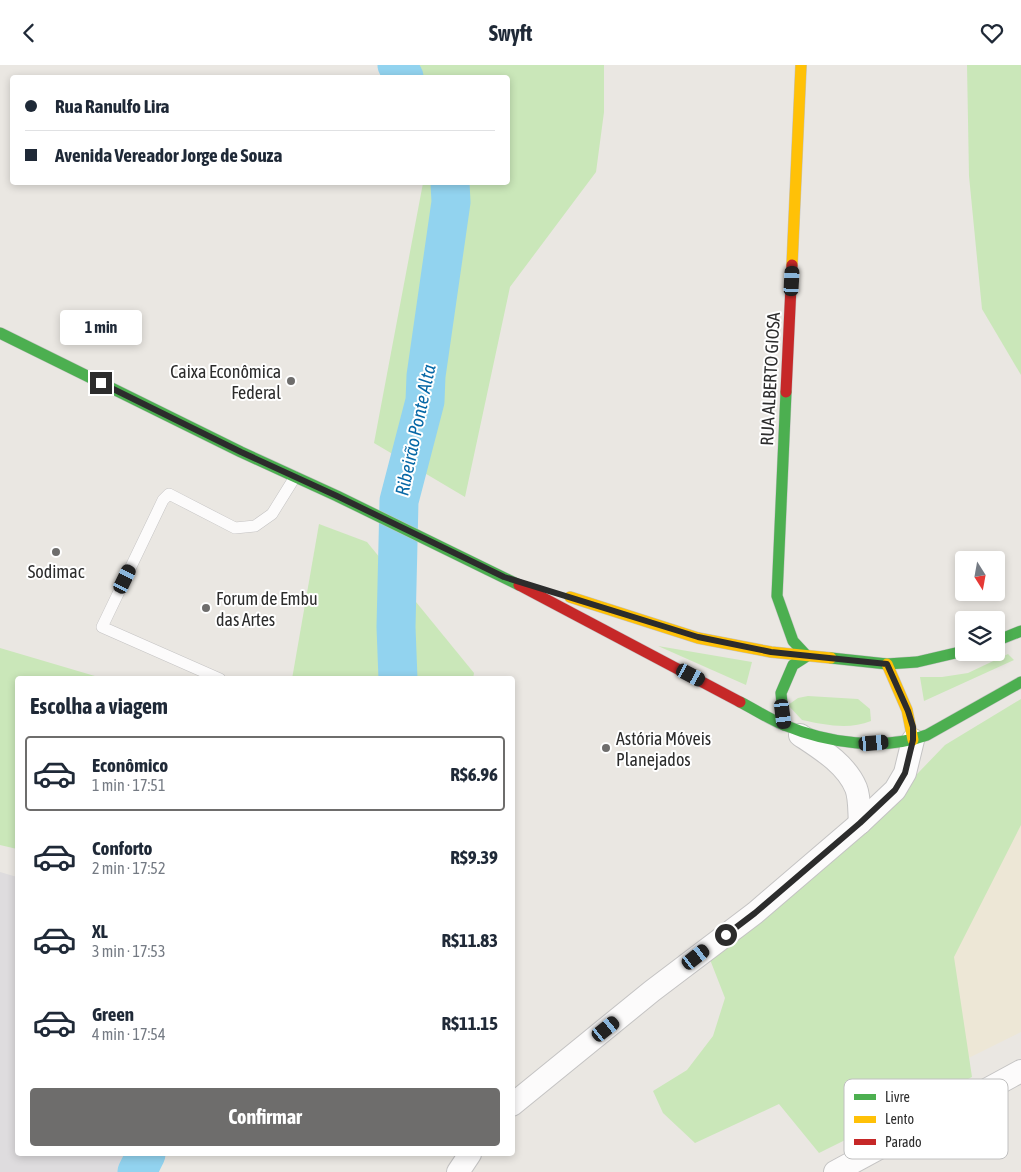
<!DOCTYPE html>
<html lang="pt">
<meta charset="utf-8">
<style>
body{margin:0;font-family:"Asap Condensed",sans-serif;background:#f6f6f7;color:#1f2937;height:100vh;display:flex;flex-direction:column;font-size:19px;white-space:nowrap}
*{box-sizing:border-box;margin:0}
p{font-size:16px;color:#747a83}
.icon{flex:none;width:28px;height:28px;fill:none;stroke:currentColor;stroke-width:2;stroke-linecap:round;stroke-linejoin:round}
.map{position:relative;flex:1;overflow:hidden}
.panel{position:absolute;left:15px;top:611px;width:500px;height:480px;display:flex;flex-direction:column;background:#fff;border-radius:5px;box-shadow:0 2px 8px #0003}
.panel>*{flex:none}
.banner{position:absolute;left:10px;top:10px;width:500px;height:110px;border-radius:5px;box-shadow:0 2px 8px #0003;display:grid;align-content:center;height:110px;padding:0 15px;background:#fff}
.needle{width:32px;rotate:169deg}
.controls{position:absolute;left:955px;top:486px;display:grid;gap:10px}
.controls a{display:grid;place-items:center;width:50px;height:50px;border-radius:5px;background:#fff;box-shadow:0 2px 8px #0003;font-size:25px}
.end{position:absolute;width:22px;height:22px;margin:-11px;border:6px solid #2c2c2c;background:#fff;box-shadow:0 0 0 2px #fff}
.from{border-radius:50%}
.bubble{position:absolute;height:35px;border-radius:5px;background:#fff;box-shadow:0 2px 8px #0003;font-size:16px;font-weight:700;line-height:35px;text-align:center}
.car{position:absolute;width:15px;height:30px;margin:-15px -8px;border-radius:6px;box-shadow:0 0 4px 1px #0007;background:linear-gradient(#222 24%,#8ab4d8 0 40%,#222 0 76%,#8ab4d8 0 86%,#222 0)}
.banner b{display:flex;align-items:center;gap:18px;height:48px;font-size:19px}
.banner b+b{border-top:1px solid #e0e1e3}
.banner i{width:12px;height:12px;background:#1f2937}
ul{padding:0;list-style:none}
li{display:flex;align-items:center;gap:15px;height:75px;margin:0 10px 8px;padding:0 5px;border:2px solid transparent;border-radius:5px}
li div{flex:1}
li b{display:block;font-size:19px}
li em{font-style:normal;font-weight:700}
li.active{border-color:#6e6d6c}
li>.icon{width:45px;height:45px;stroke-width:1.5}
h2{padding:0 15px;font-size:22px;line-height:60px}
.primary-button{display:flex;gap:10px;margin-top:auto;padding:10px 15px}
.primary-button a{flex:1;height:58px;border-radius:5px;background:#6e6d6c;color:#fff;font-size:20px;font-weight:700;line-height:58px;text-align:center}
header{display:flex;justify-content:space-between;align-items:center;height:65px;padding:0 15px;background:#fff;font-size:22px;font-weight:700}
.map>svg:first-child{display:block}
</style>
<header><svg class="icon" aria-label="back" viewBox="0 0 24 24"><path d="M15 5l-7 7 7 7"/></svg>Swyft<svg class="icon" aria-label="heart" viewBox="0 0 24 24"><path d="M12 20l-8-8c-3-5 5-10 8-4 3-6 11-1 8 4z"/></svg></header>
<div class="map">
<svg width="1021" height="1107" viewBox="0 0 1021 1107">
<rect width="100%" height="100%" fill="#eae7e2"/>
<polygon fill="#dedcde" points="0,807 17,812 18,1089 128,1089 120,1107 0,1107"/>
<polygon fill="#ede7d6" points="1021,710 1021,967 896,1029"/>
<g fill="#cae7b9">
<polygon points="408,0 604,0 604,47 596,107 510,222 465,432 374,378 423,118 508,118 508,12 411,12"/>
<polygon points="967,0 1021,0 1021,310 982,244 969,111"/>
<polygon points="319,459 367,477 474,608 473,614 292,614"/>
<polygon points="658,581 752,597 746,620"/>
<polygon points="0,583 105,614 18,614 17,784 0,780"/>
<polygon points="1008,589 1014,595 924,636 920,612 942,612 968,608"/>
<path d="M808 631 858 634 870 644 871 656C849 665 825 660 802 655L788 640 798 633Z"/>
<polygon points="1021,634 1021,760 954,892 972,1012 819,1088 779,1039 695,1078 663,1048 653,1026 687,1005 713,971 725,933 709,892 844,785 945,680"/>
</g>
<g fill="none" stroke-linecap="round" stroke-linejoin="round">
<g stroke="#92d3ef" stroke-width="39">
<polyline points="397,0 404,12"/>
<polyline points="398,614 396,562 399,436 425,336 426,311 451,137 450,118"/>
<polyline points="137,1107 146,1089"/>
</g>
<g stroke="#c4c3c3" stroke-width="12">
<polyline id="lane" points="220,614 102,562 163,435 169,429 235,463 255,461 272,449 295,412"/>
</g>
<g stroke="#c4c3c3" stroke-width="24">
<g id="street">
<path d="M800 670C821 684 846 699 856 723 860 733 859 748 860 758"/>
<polyline points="512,1040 652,926 755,848 860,758 895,725 905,708 913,675"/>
<polyline points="458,1107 470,1089"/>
<polyline points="835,1107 1021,1006"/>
</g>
</g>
<g stroke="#c4c3c3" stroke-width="12">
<g id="fast">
<polyline points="0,268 241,387 337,431 519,520"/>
<polyline points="996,576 1021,566"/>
<polyline points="831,593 887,599 917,597 964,586"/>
<path d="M740 637C754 644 769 654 784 660 827 678 883 686 927 670L1021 617"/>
<polyline points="784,660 781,628 793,600 807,591 793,576 777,531 786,327"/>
</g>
</g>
<g stroke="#c4c3c3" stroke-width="12">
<g id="slow">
<polyline points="792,200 801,0"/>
<polyline points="570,532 698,573 771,587 831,593"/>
<polyline points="887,599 907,645 913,675"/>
</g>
</g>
<g stroke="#c4c3c3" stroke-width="12">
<g id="jam">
<polyline points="786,327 792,200"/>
<polyline points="519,520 740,637"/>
</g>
</g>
<use href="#lane" stroke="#fcfbfb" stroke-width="11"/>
<use href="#street" stroke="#fcfbfb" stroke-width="22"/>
<use href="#fast" stroke="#4caf50" stroke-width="11"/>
<use href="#slow" stroke="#ffc107" stroke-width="11"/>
<use href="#jam" stroke="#c62828" stroke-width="11"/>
</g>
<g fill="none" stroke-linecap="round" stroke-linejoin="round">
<polyline stroke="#2c2c2c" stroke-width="6" points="101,318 241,387 337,431 504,512 698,572 771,587 887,599 908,646 913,662 913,675 905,708 895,725 860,758 755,848 726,870"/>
</g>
<g fill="#6e6d6c" stroke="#fff" stroke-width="2">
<circle cx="291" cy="316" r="5"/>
<circle cx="56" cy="487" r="5"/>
<circle cx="206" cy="543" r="5"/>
<circle cx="606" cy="683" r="5"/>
</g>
<g text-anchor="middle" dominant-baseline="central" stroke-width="4" stroke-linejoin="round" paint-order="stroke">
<g font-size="18" fill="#2c2c2c" stroke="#fff" text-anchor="start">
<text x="281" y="306" text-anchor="end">Caixa Econômica<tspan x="281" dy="21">Federal</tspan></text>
<text x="56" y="506" text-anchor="middle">Sodimac</text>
<text x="216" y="533">Forum de Embu<tspan x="216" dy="21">das Artes</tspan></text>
<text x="616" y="673">Astória Móveis<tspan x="616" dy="21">Planejados</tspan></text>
</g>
<g font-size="18" fill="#2c2c2c" stroke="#fff">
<text transform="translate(770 314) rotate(-87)">RUA ALBERTO GIOSA</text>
</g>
<g font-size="19" font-style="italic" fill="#0768a6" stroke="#fff">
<text transform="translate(415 365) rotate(-78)">Ribeirão Ponte Alta</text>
</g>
</g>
<rect x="844" y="1014" width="164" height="80" rx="8" fill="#fff" stroke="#c0c0c0" stroke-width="1"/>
<rect x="854" y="1029" width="22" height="6" fill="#4caf50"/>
<rect x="854" y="1051" width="22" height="7" fill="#ffc107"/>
<rect x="854" y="1074" width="22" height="6" fill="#c62828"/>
<g font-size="14" fill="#2c2c2c">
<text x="885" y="1037">Livre</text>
<text x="885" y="1059">Lento</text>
<text x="885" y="1082">Parado</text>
</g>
</svg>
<div class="controls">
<a><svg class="needle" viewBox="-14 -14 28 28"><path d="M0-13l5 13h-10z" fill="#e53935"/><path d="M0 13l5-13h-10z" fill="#747a83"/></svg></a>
<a><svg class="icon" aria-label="layers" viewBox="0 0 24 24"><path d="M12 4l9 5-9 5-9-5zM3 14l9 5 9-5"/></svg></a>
</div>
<i class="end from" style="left:726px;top:870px"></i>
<i class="end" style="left:101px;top:318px"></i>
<div class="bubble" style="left:60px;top:245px;width:82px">1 min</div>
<i class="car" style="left:792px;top:216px;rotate:3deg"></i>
<i class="car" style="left:125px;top:514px;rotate:26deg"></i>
<i class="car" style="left:691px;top:610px;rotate:118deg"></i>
<i class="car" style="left:783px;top:649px;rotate:173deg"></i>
<i class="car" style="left:874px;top:678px;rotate:85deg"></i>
<i class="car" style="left:696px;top:892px;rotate:52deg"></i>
<i class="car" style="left:606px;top:964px;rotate:51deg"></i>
<div class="banner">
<b><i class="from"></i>Rua Ranulfo Lira</b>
<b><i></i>Avenida Vereador Jorge de Souza</b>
</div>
<section class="panel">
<h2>Escolha a viagem</h2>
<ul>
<li class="active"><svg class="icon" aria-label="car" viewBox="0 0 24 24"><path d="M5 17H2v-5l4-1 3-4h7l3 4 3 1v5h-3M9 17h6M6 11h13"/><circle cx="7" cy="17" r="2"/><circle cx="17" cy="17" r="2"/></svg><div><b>Econômico</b><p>1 min · 17:51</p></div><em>R$6.96</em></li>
<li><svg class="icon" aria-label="car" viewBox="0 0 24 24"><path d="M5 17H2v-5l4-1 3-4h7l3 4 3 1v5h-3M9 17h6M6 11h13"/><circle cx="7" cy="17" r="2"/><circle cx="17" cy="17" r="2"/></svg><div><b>Conforto</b><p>2 min · 17:52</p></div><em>R$9.39</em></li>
<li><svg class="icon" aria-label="car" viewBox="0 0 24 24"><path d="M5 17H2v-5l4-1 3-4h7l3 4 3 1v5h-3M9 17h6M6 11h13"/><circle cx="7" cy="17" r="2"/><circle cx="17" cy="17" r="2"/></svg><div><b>XL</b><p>3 min · 17:53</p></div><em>R$11.83</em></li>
<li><svg class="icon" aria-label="car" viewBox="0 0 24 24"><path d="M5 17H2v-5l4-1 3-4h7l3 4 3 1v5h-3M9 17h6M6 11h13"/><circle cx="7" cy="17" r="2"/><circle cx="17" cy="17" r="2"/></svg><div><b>Green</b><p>4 min · 17:54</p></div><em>R$11.15</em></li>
</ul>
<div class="primary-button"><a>Confirmar</a></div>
</section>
</div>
